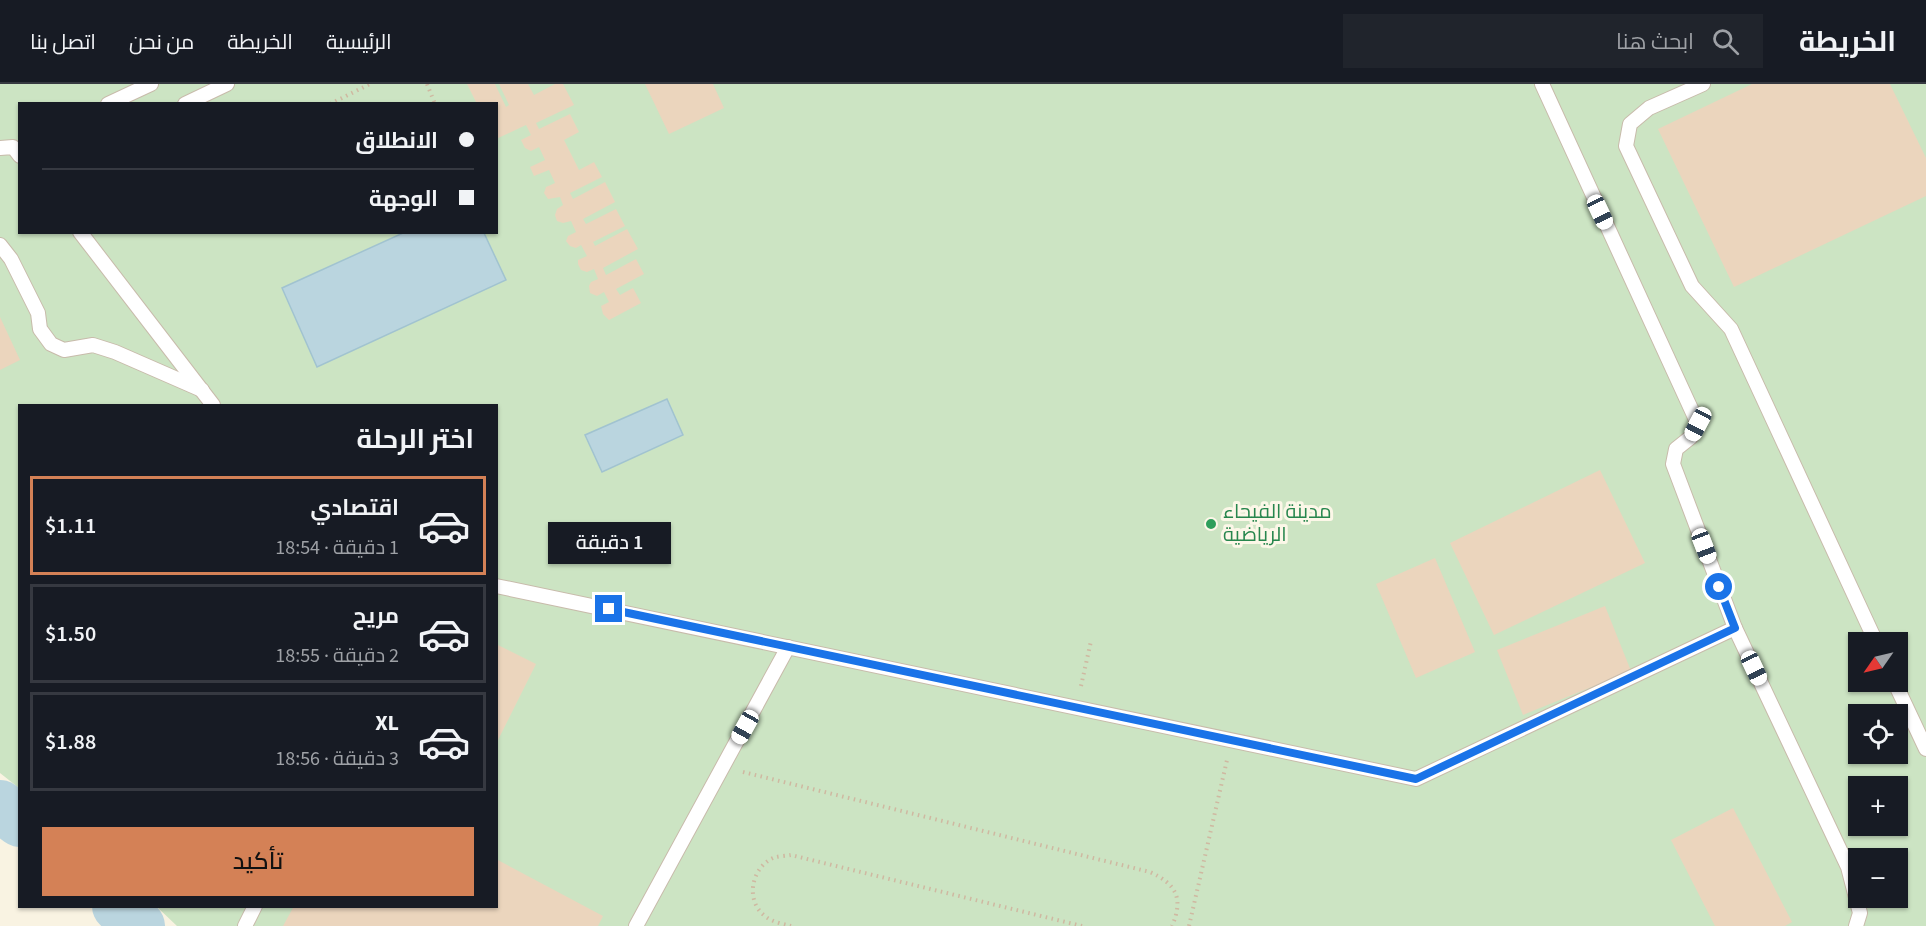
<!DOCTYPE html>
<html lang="ar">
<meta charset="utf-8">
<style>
body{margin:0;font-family:"Source Sans 3",Cairo,sans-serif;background:#20242c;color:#f1f3f6;direction:rtl;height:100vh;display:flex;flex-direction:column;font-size:22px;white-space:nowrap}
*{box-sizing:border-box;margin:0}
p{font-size:20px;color:#9ea1a6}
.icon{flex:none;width:33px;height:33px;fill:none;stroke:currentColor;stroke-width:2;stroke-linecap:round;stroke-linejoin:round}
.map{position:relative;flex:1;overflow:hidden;direction:ltr}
.sheet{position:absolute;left:18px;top:320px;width:480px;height:504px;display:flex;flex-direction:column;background:#171b24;border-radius:0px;box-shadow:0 2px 4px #0004;direction:rtl}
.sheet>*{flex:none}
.top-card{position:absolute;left:18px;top:18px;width:480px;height:132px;border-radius:0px;box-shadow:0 2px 4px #0004;direction:rtl;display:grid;align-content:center;height:132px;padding:0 24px;background:#171b24}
.needle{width:39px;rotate:236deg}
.fabs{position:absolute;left:1848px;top:548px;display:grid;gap:12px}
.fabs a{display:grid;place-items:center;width:60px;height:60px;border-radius:0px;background:#171b24;box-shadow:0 2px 4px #0004;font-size:30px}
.end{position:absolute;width:27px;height:27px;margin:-14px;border:8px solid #1a73e8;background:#fff;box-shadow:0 0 0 3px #fff}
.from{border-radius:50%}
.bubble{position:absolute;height:42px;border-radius:0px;background:#171b24;box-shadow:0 2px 4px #0004;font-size:20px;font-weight:600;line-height:42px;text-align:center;direction:rtl}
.car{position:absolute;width:18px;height:36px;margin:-18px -9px;border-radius:8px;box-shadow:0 0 4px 2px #0007;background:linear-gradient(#fff 24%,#345 0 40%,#fff 0 76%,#345 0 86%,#fff 0)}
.top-card b{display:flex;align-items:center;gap:21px;height:57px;font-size:22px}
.top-card b+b{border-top:2px solid #363941}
.top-card i{width:15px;height:15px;background:#f1f3f6}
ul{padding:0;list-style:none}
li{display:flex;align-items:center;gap:18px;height:99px;margin:0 12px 9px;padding:0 12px;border:3px solid #363941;border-radius:0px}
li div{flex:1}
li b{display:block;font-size:22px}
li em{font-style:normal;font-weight:600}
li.on{border-color:#d48156}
li>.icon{width:54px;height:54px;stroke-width:1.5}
h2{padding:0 24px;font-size:27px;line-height:72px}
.primary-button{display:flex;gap:12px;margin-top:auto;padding:12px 24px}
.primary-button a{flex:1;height:69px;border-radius:0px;background:#d48156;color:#111;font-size:24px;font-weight:600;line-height:69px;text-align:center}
header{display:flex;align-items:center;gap:36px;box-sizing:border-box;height:84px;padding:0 30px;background:#171b24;border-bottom:2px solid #363941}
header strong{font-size:28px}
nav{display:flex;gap:33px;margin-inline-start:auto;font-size:21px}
.search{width:420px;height:54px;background:#20242c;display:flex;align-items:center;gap:15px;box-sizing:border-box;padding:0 21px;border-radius:0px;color:#9ea1a6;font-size:22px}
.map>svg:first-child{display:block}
</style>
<header>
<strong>الخريطة</strong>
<div class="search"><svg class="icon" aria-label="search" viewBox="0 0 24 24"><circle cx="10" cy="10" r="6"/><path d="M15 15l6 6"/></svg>ابحث هنا</div>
<nav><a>الرئيسية</a><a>الخريطة</a><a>من نحن</a><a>اتصل بنا</a></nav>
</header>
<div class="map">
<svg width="1926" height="842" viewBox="0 0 1926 842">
<rect width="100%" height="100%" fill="#f9f3e2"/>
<path fill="#cce4c3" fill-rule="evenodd" d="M0 0H1926V842H177L156 822H496V321H20L19 704 0 689ZM20 20H496V148H20ZM1858 558H1898V597H1858ZM1858 630H1898V669H1858ZM1858 702H1898V741H1858ZM1858 774H1898V813H1858Z"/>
<g fill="#bad5df" stroke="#a1c3d0" stroke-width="1.5">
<polygon points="403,149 484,149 506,196 317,283 282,204"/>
<polygon points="667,315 683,351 602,388 585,351"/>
</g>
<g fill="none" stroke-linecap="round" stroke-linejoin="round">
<g stroke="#bad5df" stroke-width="52">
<polyline points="0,722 20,737"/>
<polyline points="118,822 139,842"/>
</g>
</g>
<g fill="#ebd5bd">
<polygon points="467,0 495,0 506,23 509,21 499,0 528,0 534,11 555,0 563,0 574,21 536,39 539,45 570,30 579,48 564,56 579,86 594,78 602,93 570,109 573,115 605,98 615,118 583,135 586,140 616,125 625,142 593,158 595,162 627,145 638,165 603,184 606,191 636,175 644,190 616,205 620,211 633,204 641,219 609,236 603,230 601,222 609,218 604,208 597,212 590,209 589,202 591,198 598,195 594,185 587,188 581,186 578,180 578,176 587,172 581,161 576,164 570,162 566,157 568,152 576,148 571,137 563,139 557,137 555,131 557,125 563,121 560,113 548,115 544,109 546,103 555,99 549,86 534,92 530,83 545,76 539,63 531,67 525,64 521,56 531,51 526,41 496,55 496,20 477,20"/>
<polygon points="645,0 713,0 724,24 669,50"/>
<polygon points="1752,0 1890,0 1926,74 1926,112 1734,203 1658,45"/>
<polygon points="0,233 20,276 0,286"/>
<polygon points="1600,386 1645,479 1494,551 1450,459"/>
<polygon points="1435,474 1475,568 1416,594 1376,500"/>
<polygon points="1605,522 1631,587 1523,631 1497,566"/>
<polygon points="496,560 536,580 496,660"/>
<polygon points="1733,724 1792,838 1785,842 1715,842 1671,756"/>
<polygon points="496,775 603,832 598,842 283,842 294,822 496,822"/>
</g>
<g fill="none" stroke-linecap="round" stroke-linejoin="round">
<g stroke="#c8bbab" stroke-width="16">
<g id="service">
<polyline points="1542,0 1698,340 1691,353 1676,365 1673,380 1735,544 1848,783 1860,829 1856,842"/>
<polyline points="1703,0 1649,24 1630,40 1626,62 1692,202 1731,245 1876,558"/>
<polyline points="108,20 151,0"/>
<polyline points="185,20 227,0"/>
<polyline points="0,64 13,63 20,72"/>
<polyline points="80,148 213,321"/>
<polyline points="0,161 11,175 38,229 40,245 51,260 64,266 93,261 115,268 202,306"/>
<polyline points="496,502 1416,695 1735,544"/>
<polyline points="1894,597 1926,665"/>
<polyline points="245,842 255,822"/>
<polyline points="636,842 788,563"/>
</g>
</g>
<g stroke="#cfb8a1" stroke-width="4" stroke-dasharray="1.5 4.5" stroke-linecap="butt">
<polyline points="427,0 435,20"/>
<polyline points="330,20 370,0"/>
<polyline points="1081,602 1091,557"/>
<path d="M743 688 1150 788C1176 800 1184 814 1172 842"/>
<path d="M791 842C783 840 772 838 765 832 745 817 751 784 773 774 778 772 786 772 791 771L1082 842"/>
<polyline points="1189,842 1227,676"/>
</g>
<use href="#service" stroke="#fff" stroke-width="14"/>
</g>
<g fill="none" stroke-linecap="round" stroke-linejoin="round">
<polyline stroke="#1a73e8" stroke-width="8" points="609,525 1416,695 1735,544 1719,503"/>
</g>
<circle fill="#2e9e5b" stroke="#fcf7e8" stroke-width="2" cx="1211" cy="440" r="6"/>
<g text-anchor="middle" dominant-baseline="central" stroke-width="6" stroke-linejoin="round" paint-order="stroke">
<g font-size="20" fill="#27864d" stroke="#fcf7e8" text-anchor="start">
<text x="1223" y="428">مدينة الفيحاء<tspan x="1223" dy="23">الرياضية</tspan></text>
</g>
</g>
</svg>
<div class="fabs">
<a><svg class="needle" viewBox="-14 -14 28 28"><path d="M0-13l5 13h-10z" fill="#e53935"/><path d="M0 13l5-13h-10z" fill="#9ea1a6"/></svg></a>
<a><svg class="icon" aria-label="locate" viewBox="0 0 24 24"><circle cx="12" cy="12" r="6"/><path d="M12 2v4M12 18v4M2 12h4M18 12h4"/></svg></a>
<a>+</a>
<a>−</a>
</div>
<i class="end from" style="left:1719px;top:503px"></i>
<i class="end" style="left:609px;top:525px"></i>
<div class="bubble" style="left:548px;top:438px;width:123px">1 دقيقة</div>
<i class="car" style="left:1600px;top:128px;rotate:155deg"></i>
<i class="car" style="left:1698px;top:340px;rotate:208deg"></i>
<i class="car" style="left:1704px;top:462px;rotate:159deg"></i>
<i class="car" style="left:1754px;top:584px;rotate:155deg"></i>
<i class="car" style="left:745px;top:643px;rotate:209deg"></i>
<div class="top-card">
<b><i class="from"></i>الانطلاق</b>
<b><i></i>الوجهة</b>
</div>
<section class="sheet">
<h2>اختر الرحلة</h2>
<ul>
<li class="on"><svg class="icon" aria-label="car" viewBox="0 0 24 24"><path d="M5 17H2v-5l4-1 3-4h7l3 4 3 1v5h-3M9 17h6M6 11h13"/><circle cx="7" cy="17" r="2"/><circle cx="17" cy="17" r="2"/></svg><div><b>اقتصادي</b><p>1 دقيقة · 18:54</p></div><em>$1.11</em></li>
<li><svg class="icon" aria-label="car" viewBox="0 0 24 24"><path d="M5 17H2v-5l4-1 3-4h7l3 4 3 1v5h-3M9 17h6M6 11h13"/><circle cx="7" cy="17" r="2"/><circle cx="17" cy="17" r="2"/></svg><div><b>مريح</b><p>2 دقيقة · 18:55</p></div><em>$1.50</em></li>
<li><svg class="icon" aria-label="car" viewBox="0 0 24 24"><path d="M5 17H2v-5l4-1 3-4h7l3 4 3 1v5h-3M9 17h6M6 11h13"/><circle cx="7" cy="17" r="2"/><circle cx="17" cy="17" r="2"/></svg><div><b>XL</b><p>3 دقيقة · 18:56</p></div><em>$1.88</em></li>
</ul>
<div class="primary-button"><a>تأكيد</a></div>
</section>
</div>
